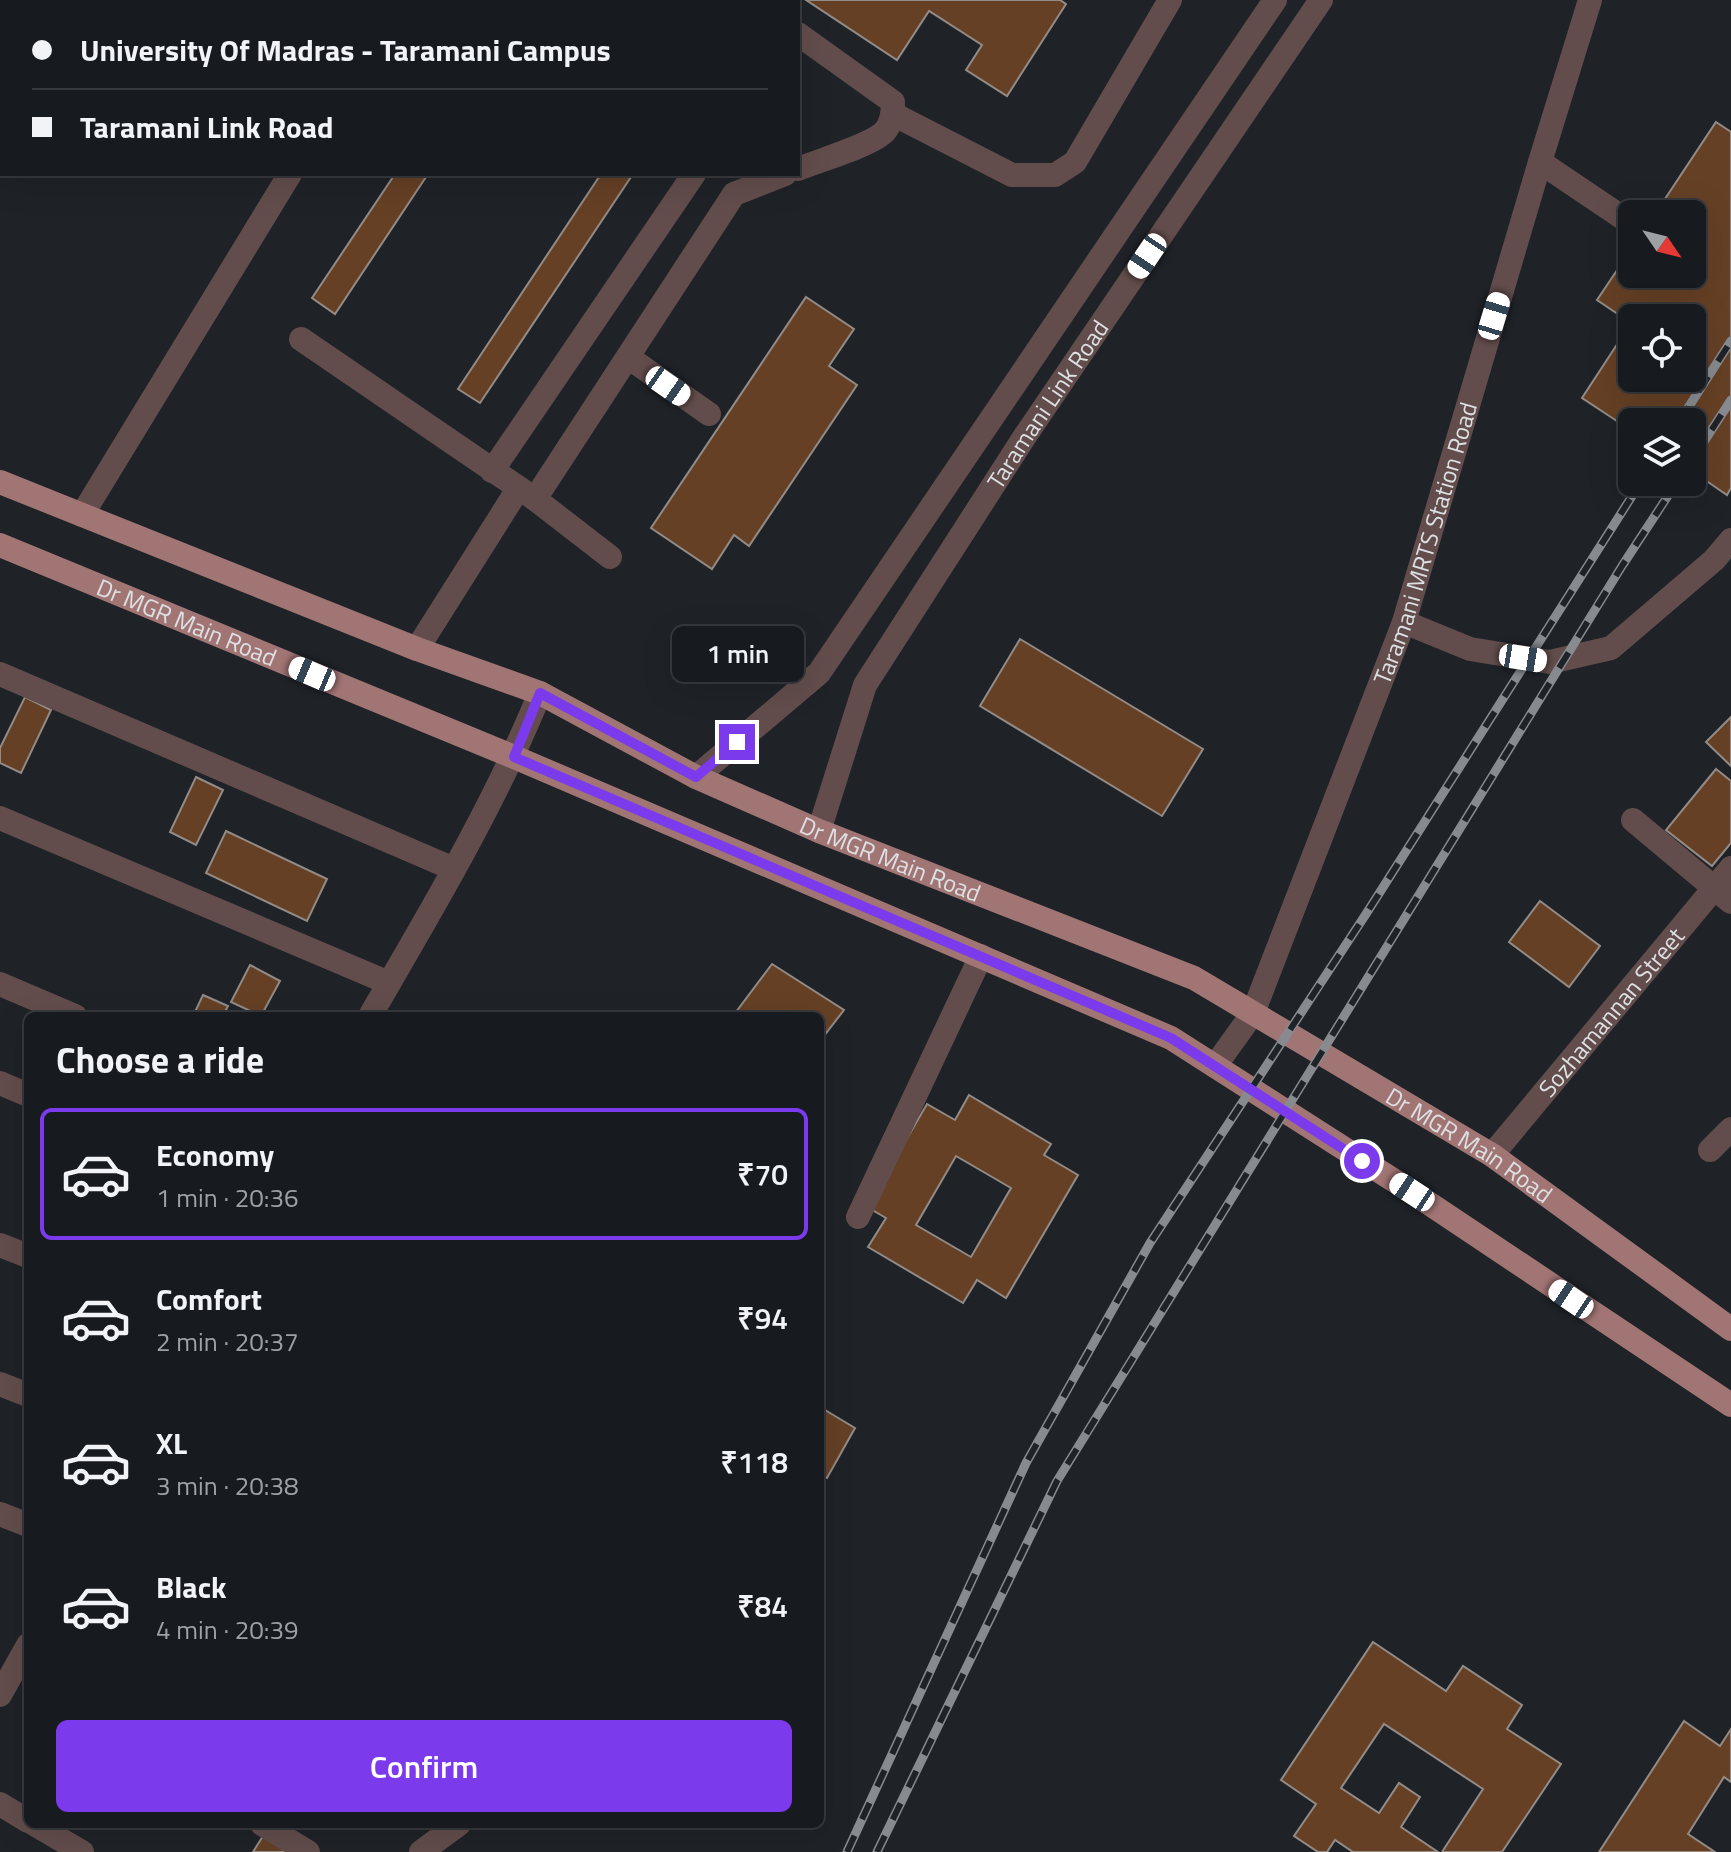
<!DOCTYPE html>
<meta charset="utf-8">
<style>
body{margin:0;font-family:"Titillium Web",sans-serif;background:#24272b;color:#f1f3f6;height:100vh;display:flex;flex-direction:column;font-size:30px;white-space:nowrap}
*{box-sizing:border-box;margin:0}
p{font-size:26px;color:#9ea1a4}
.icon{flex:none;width:44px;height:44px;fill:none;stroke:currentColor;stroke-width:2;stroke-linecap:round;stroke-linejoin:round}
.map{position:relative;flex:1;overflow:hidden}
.sheet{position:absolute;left:24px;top:1012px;width:800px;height:816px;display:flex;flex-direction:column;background:#171a1e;border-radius:12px;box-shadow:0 8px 32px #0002,0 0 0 2px #36383c}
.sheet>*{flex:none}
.hud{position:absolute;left:0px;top:0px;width:800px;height:176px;box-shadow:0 8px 32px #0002,0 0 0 2px #36383c;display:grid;align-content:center;height:176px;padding:0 32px;background:#171a1e}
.needle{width:52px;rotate:125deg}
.tools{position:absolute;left:1618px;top:200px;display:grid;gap:16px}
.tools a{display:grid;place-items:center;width:88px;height:88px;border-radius:12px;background:#171a1e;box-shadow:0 8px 32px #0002,0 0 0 2px #36383c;font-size:40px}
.end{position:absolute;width:36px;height:36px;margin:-18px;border:10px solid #7c3aed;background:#fff;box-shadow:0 0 0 4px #fff}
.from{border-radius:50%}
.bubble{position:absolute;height:56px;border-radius:12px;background:#171a1e;box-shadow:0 8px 32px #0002,0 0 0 2px #36383c;font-size:26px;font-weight:600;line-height:56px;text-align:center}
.car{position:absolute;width:24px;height:48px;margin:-24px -12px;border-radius:10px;box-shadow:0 0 6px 2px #0007;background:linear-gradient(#fff 24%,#345 0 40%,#fff 0 76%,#345 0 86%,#fff 0)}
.hud b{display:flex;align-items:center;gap:28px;height:76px;font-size:30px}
.hud b+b{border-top:2px solid #36383c}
.hud i{width:20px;height:20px;background:#f1f3f6}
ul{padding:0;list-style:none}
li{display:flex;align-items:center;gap:24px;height:132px;margin:0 16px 12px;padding:0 16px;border:4px solid transparent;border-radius:12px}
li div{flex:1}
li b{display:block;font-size:30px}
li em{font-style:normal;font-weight:600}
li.on{border-color:#7c3aed}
li>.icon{width:72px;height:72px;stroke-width:1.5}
h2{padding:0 32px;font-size:36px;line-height:96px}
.primary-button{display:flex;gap:16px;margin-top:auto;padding:16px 32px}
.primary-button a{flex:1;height:92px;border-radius:12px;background:#7c3aed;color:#fff;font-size:32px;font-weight:600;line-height:92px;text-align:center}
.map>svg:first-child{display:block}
</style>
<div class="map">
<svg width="1731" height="1852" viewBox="0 0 1731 1852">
<rect width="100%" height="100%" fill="#1f2328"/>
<g fill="#654025" stroke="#938b87" stroke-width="2" fill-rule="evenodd">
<polygon points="806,0 1060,0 1066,4 1007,96 966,70 982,45 929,11 897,60"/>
<path d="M1716 122 1731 132V488L1727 495 1692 471V422H1632V431L1582 398 1631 323 1597 300 1632 248V274H1692V214H1655ZM1632 318H1692V378H1632Z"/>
<polygon points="395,174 428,174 335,314 312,298"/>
<polygon points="601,174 633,174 480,403 458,389"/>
<polygon points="806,297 854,329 829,366 857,385 749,546 734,535 712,569 651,528"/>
<polygon points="1020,639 1203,749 1162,816 980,706"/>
<polygon points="25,697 51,710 21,773 0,763 0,748"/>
<polygon points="1731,717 1731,766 1706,742"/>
<polygon points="1716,769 1731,781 1731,843 1712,866 1666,830"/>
<polygon points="196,777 223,790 196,845 170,832"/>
<polygon points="226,831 327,879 307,921 206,873"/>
<polygon points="1540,901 1600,946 1569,987 1509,942"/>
<polygon points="772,964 844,1010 820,1041 820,1016 733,1016"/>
<polygon points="250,965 280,981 261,1016 231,1002"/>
<polygon points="203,995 228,1006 223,1016 193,1016"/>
<path d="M969 1095 1051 1144 1044 1155 1078 1175 1006 1298 977 1280 963 1303 868 1247 886 1218 867 1207 927 1104 955 1120ZM956 1156 1011 1188 971 1257 916 1225Z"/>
<polygon points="820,1407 855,1428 827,1478 820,1474"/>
<polygon points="1373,1642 1446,1691 1463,1666 1522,1705 1507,1729 1561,1764 1502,1852 1442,1852 1483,1789 1384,1724 1341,1788 1379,1813 1399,1783 1420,1797 1401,1827 1438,1852 1353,1852 1335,1840 1327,1852 1318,1852 1294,1836 1316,1804 1281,1780"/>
<polygon points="1684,1721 1720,1746 1731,1729 1731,1782 1724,1777 1688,1834 1715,1852 1599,1852"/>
<polygon points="263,1836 287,1852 253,1852"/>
</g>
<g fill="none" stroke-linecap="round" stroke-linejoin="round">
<g stroke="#624d4c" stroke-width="24">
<polyline points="751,0 754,2"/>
<polyline points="395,2 397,0"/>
<polyline points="689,2 690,0"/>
<path d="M798 34 893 102C893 112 892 123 885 131 873 145 817 161 798 169"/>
<polyline points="0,59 2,59"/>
<polyline points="893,114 1012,175 1055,175 1075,162 1170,0"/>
<polyline points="1540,162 1632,224"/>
<polyline points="301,339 535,499 610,557"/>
<polyline points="628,357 709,414"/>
<polyline points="492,471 694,174"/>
<polyline points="535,499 734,194 785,174"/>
<polyline points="82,515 290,174"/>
<polyline points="1404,622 1470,649 1550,662 1611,648 1714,560 1731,540"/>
<polyline points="417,649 518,489"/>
<polyline points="0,674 454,869"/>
<polyline points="696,777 819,673 1275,0"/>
<polyline points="0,818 389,983"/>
<polyline points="1633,820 1731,902"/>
<path id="s1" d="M819 831 865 685 1025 436 1321 0"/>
<polyline points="0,984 75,1016"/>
<path d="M370 1016C431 911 494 806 540 693"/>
<path id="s2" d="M1215 1066 1253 1013 1404 622 1540 162 1590 0"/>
<polyline points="0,1083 28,1095"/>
<polyline points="1710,1150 1731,1129"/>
<path id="s3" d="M1492 1155 1731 868"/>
<polyline points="858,1217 981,956"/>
<polyline points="0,1245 28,1256"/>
<polyline points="0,1384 28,1395"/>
<polyline points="0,1514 28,1525"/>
<polyline points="0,1695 28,1645"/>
<polyline points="0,1804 28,1821"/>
<polyline points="34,1824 82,1852"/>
<polyline points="262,1824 308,1852"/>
<polyline points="421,1852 459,1824"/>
</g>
<g stroke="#a17574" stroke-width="24">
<path id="s4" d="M0 482 417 649 540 693 696 777 819 831 1194 978 1492 1155 1731 1329"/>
<path id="s5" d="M0 545 514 757 1171 1038 1412 1192 1731 1405"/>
</g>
<g stroke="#878b8f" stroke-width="9">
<g id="rail">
<polyline points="1679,422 1731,341"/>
<polyline points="1692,460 1731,400"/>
<polyline points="847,1852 1026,1463 1150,1243 1366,914 1641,482"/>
<polyline points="877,1852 1057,1481 1622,566 1677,482"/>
</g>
</g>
<use href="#rail" stroke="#1f2328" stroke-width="6" stroke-dasharray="18" stroke-linecap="butt"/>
</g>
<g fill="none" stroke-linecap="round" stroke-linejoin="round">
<polyline stroke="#7c3aed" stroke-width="10" points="737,742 696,777 540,693 514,757 1171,1038 1362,1161"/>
</g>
<g text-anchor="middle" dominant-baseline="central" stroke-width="7" stroke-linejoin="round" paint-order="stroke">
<g font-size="24" fill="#dde1e4" stroke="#1f2328">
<text stroke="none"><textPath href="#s1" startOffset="488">Taramani Link Road</textPath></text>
<text stroke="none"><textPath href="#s2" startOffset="566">Taramani MRTS Station Road</textPath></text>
<text stroke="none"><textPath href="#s5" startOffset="202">Dr MGR Main Road</textPath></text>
<text stroke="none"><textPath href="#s4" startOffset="968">Dr MGR Main Road</textPath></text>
<text stroke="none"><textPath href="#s3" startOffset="186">Sozhamannan Street</textPath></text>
<text stroke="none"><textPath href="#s4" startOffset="1616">Dr MGR Main Road</textPath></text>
</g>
</g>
</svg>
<div class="tools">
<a><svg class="needle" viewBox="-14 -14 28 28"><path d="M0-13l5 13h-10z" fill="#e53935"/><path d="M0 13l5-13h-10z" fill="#9ea1a4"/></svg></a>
<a><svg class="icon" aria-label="locate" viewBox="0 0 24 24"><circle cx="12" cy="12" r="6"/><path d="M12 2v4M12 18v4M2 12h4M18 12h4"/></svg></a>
<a><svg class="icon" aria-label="layers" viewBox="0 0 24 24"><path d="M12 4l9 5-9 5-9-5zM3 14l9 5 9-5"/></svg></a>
</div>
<i class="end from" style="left:1362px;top:1161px"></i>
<i class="end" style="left:737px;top:742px"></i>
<div class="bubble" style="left:672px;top:626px;width:132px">1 min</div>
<i class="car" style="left:1147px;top:256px;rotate:214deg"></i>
<i class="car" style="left:1494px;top:316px;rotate:17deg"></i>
<i class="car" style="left:668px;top:386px;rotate:125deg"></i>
<i class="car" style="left:1523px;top:658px;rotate:99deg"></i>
<i class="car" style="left:312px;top:674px;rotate:293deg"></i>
<i class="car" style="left:1412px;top:1192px;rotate:303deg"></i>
<i class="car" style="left:1571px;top:1299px;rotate:304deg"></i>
<div class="hud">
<b><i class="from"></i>University Of Madras - Taramani Campus</b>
<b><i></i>Taramani Link Road</b>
</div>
<section class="sheet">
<h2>Choose a ride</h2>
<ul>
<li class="on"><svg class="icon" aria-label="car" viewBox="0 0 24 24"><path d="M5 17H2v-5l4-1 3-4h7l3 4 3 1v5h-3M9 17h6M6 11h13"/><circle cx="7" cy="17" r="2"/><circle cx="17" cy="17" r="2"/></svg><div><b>Economy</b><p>1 min · 20:36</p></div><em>₹70</em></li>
<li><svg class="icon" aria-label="car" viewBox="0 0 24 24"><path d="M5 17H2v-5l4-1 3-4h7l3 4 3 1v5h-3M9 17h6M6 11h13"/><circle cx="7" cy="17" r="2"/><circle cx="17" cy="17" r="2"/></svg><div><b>Comfort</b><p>2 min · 20:37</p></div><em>₹94</em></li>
<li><svg class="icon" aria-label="car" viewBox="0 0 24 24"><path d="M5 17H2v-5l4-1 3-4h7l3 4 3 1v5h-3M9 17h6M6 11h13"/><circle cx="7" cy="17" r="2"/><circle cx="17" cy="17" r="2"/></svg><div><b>XL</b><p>3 min · 20:38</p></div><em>₹118</em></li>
<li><svg class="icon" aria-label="car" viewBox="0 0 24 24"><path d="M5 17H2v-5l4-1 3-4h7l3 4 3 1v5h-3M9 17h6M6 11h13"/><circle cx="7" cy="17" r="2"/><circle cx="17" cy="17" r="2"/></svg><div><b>Black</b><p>4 min · 20:39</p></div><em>₹84</em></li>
</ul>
<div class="primary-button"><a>Confirm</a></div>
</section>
</div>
